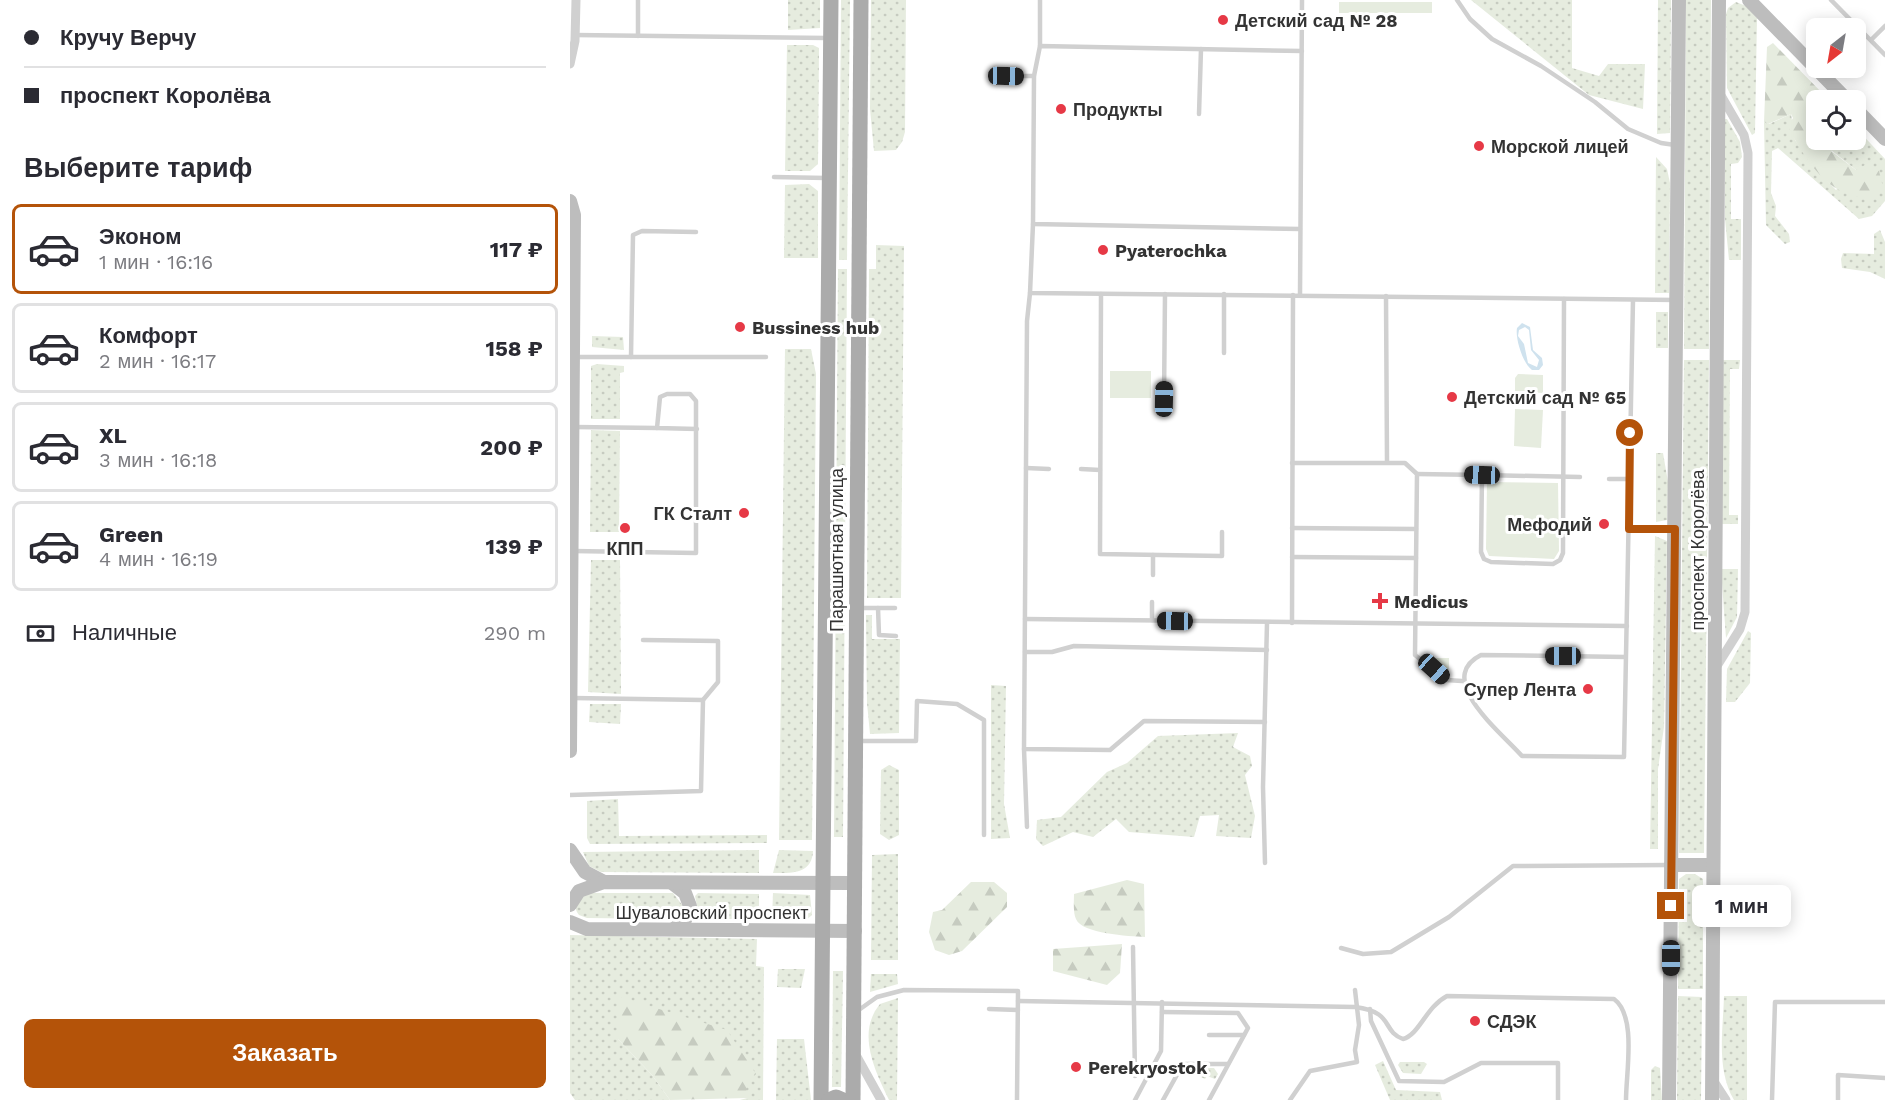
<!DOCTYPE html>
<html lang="ru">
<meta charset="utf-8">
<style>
body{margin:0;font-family:"Work Sans",sans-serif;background:#f7f7f7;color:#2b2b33;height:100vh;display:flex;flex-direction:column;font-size:22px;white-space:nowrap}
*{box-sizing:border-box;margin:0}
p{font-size:20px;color:#7c7c81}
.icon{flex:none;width:33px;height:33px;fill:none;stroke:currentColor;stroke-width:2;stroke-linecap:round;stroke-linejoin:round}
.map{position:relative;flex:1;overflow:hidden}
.details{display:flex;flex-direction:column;background:#fff;width:570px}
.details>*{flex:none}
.hud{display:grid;align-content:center;height:132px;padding:0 24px;background:#fff}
.needle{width:39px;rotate:211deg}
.fabs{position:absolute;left:1236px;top:18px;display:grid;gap:12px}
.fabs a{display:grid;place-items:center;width:60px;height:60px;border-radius:9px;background:#fff;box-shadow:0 3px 15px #0003;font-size:30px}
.end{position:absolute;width:27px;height:27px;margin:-14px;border:8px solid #b45309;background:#fff;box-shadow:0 0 0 3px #fff}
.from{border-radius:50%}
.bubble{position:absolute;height:42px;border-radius:9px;background:#fff;box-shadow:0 3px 15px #0003;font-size:20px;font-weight:700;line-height:42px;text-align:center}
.car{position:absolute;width:18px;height:36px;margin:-18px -9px;border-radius:8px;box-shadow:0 0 4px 2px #0007;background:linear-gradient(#222 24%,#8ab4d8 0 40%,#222 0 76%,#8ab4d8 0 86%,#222 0)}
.hud b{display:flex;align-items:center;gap:21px;height:57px;font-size:22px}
.hud b+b{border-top:2px solid #e1e1e2}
.hud i{width:15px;height:15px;background:#2b2b33}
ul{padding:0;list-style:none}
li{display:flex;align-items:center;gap:18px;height:90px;margin:0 12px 9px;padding:0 12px;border:3px solid #e1e1e2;border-radius:9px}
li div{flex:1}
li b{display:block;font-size:22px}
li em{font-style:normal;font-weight:700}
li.current{border-color:#b45309}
li>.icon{width:54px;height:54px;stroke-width:1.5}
h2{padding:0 24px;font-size:27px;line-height:72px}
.pay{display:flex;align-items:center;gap:15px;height:66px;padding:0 24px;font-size:22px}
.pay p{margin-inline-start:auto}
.action{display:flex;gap:12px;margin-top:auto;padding:12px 24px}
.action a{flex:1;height:69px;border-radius:9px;background:#b45309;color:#fff;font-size:24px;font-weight:700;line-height:69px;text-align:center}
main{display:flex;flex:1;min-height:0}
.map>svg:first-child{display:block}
</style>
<main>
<section class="details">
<div class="hud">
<b><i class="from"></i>Кручу Верчу</b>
<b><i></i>проспект Королёва</b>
</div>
<h2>Выберите тариф</h2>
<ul>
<li class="current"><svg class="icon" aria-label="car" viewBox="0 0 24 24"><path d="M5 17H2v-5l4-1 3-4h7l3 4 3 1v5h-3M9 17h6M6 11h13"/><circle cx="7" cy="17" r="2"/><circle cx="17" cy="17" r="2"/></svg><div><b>Эконом</b><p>1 мин · 16:16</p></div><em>117 ₽</em></li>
<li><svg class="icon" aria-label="car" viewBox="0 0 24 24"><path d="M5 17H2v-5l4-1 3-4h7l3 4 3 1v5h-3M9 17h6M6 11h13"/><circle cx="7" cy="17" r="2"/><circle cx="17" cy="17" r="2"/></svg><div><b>Комфорт</b><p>2 мин · 16:17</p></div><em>158 ₽</em></li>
<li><svg class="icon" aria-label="car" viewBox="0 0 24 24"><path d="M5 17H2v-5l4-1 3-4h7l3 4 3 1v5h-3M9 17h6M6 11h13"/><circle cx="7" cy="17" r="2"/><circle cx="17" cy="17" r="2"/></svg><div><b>XL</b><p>3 мин · 16:18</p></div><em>200 ₽</em></li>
<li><svg class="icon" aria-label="car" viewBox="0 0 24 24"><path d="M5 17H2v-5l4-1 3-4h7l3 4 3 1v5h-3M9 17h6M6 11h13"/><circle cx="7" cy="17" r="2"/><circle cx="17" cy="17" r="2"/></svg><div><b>Green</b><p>4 мин · 16:19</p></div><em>139 ₽</em></li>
</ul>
<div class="pay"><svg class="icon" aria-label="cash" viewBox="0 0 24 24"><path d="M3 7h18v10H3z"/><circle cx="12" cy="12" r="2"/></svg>Наличные<p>290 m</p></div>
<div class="action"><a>Заказать</a></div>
</section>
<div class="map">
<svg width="1315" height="1100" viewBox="0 0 1315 1100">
<defs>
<pattern id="grass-dots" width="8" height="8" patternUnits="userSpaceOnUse" patternTransform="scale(1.5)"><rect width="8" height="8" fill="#e6ecdf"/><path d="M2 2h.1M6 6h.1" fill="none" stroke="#c6cbc0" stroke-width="1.8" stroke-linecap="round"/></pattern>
<pattern id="forest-firs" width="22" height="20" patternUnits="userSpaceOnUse" patternTransform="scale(1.5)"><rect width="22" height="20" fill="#e6ecdf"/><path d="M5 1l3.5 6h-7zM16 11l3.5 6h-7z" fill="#c6cbc0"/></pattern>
</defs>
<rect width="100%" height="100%" fill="#fff"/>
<g fill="url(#grass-dots)">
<polygon points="218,0 250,0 250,28 218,30"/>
<polygon points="271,0 280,0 277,260 269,260"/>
<polygon points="301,0 336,0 335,132 332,142 326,150 304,151 300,109"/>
<polygon points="901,0 1002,0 1002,68 1029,76 1038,64 1075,64 1073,109 1019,95"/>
<polygon points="1088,0 1101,0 1100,133 1087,134"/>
<polygon points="1116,0 1141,0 1139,349 1114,349"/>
<polygon points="1166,2 1176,6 1187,18 1185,133 1182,135 1157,88 1156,14 1158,8"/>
<polygon points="217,45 243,45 249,48 248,164 240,171 215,171"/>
<polygon points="1221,114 1225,140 1244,167 1266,190 1286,170 1261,150 1277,140 1286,140 1286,128 1315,159 1315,201 1302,216 1289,219 1208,148 1202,151 1201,193 1206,206 1205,216 1219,234 1220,242 1215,244 1196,225 1194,122 1199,124"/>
<polygon points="1155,119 1157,119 1170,142 1172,157 1168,163 1161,164 1161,219 1171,219 1171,260 1159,260 1155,219"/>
<polygon points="1086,157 1097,169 1100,183 1099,293 1085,293"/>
<polygon points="239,184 248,191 248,258 214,258 215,185"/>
<polygon points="1310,230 1315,242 1315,279 1300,272 1272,268 1271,259 1273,253 1304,254 1304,234"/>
<polygon points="306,245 334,246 331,598 297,598 299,269 306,269"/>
<polygon points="268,269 277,269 273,837 264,837"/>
<rect x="1086" y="312" width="12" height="36"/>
<polygon points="22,336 53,337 54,350 22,347"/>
<polygon points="215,349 241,349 246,374 242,840 209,840"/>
<polygon points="1114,360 1139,360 1134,853 1109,853"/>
<polygon points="1153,360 1170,360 1169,369 1160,369 1159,515 1168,515 1168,524 1151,524"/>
<polygon points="27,364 54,366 54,372 50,373 50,419 21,419 21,366"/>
<polygon points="21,430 50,431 49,532 20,532"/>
<polygon points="1086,453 1093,453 1098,482 1097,520 1086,522"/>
<polygon points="1085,536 1097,541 1094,727 1088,769 1088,849 1080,849"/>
<polygon points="21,560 50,560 51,694 18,692"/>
<polygon points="1151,569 1168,569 1167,617 1156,638"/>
<polygon points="296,615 302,615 302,639 330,639 329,733 300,734 297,703"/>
<polygon points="1178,631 1181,633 1180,683 1165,702 1156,702 1157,669"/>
<polygon points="421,685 436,686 434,804 440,838 421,839"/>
<polygon points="20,704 51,704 50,724 19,722"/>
<polygon points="668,733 663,747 680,756 682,766 675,775 685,816 681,838 646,836 649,815 630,816 624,837 559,832 546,819 523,837 503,832 473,846 466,839 467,820 491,817 537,772 557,763 588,736"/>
<polygon points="319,765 329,770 329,835 319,840 310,834 311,770"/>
<polygon points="48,799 49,836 197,835 197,843 20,844 17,838 17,801"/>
<polygon points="189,850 189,873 31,872 19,866 13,852"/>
<path d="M209 850 243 851C242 875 220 873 203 873Z"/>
<polygon points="328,854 328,960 301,960 302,855"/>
<polygon points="1116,874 1125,874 1133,879 1133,989 1108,989 1109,879"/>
<path d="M17 893H103L113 906 112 912 102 919 17 918 9 915C1 904 9 899 17 893Z"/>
<polygon points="128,893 189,894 189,919 127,919 124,917 127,906 125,896"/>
<polygon points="203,893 240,895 242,915 236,920 202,920"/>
<polygon points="0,935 187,939 186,966 194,967 193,1100 170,1100 177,1098 48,1039 82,1075 100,1100 5,1100 0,1093"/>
<polygon points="208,969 235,969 231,988 207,987"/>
<polygon points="263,971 273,971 271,1087 262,1087"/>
<polygon points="301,974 327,974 328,984 300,992"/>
<polygon points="1108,996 1132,997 1131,1100 1107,1100"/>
<path d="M1154 996H1177V1100H1164C1146 1069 1153 1031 1154 996Z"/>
<path d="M328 998 327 1100H319C305 1071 286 1033 310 1004Z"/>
<polygon points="207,1039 234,1039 241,1100 206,1100"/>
<polygon points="813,1061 826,1090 870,1092 872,1100 820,1100 805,1065"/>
<polygon points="830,1062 854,1062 857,1064 851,1074 833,1073 828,1065"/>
<polygon points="1085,1066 1090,1068 1092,1100 1081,1100 1081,1070"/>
<polygon points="620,1068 644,1068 648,1074 645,1079 637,1076 635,1079 617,1070"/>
</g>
<g fill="url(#forest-firs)">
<path d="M1203 43 1259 100H1246V140H1276L1261 151 1286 170 1297 164 1309 171 1313 187C1307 197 1301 198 1289 197 1255 192 1232 155 1218 126L1223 118 1221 114 1198 124 1194 122 1197 47Z"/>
<path d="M557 880 574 884 575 937C559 936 512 934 506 919 503 913 504 901 504 894Z"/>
<polygon points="401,882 424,882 437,893 437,907 392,951 379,955 365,950 359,932 363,912 372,910"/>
<polygon points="552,944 550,973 537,985 483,971 483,949"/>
<polygon points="47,996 157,1030 186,1074 176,1086 177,1098 100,1100 82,1075 48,1039"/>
</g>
<g fill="#e6ecdf">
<rect x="769" y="2" width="93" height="11"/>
<rect x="540" y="371" width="41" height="27"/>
<polygon points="948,374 973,375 973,393 945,391 945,378"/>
<polygon points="945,409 973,410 971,448 944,446"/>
<polygon points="917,482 988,483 989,551 984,559 919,556 916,549"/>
<polygon points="858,658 879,658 879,679 876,679"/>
</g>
<path fill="#cfe2ee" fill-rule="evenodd" d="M952 323 960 327 963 350 972 358 973 365 969 370H962C953 364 945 338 947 328ZM955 327 959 330 961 350 969 360 967 367 958 363 954 344 948 336 949 330Z"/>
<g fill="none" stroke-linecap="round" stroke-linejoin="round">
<g stroke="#d0d0d0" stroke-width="4.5">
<polyline points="887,0 900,19 922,39 971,66 1025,102 1058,129 1091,143 1105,145"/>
<polyline points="1261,0 1315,55"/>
<polyline points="5,35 257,38"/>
<polyline points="68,36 68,0"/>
<polyline points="1301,40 1315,26"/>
<polyline points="470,46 470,0"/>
<polyline points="436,76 464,76"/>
<polyline points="629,114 631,49"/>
<polyline points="204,177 256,178"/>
<polyline points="463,224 460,293 1106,300"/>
<polyline points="730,229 463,224 464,76 470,46 732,51"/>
<polyline points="460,293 457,321 454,749 540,750 574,721 695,722"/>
<polyline points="531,294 530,554 652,556 652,532"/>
<polyline points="730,295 732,0"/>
<polyline points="816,296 817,462"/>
<polyline points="654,353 654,294"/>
<polyline points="6,357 196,357"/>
<polyline points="61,357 63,235 72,231 126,232"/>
<polyline points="594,399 595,294"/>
<polyline points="5,427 87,428"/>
<polyline points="722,463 835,463 847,474 845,655 876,680 892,681"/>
<polyline points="456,468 479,469"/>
<polyline points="511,469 530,470"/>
<polyline points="847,474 912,475 911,552 914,559 921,562 983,564 990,560 993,553 994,299"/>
<polyline points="912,475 1010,477"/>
<polyline points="1039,479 1059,479"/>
<polyline points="722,528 846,529"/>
<polyline points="1059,529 1102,529"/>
<polyline points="3,551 126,553 126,401 120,394 97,394 90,397 87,428 127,429"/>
<polyline points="583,555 583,575"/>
<polyline points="722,557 846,558"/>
<polyline points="288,608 325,608"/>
<polyline points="308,608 309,635 326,636"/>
<polyline points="455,619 1057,626"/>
<polyline points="582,620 582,602"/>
<polyline points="722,623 723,295"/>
<polyline points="73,640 148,641 148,682 133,700"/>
<polyline points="455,652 482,652 504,646 697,650"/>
<path d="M1056 657 911 655C863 679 932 733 952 756L1054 757 1063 300"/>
<polyline points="288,741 346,741 347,701 387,704 414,720 414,835"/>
<polyline points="454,749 457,827"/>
<polyline points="0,795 131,791 133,700 3,698"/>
<polyline points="695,863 693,787 697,623"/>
<polyline points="563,947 565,1076"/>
<polyline points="771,948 793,954 821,952 879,917 943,866 1099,865"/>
<path d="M448 1001 785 1007C825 1012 811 1031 833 1039 849 1035 856 1007 877 996L1044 999C1067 1016 1056 1072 1056 1100"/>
<polyline points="419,1009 448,1010"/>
<polyline points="800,1009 801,1021 829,1081 874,1082 911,1063 988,1063 988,1100"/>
<polyline points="286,1012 307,997 334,990 448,991 447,1100"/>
<polyline points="592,1012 668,1013 678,1028 639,1100"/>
<polyline points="639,1035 674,1035"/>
<polyline points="565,1100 591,1051 592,1002"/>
<polyline points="593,1100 613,1064 658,1064"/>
<polyline points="720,1100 740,1071 787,1062 785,1050 789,1025 785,990"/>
<polyline points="1202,1100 1205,1002 1315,1002"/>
<polyline points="1268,1100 1268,1075 1315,1078"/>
</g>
<g stroke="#d0d0d0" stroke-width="9">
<polyline points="0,64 5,41 6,0"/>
<polyline points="1145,669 1170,629 1175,612 1178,153 1174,135 1149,92"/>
<polyline points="286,1055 311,1100"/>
<polyline points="1143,1080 1156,1100"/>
</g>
<g stroke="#bdbdbd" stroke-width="14">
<polyline points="1179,0 1277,100"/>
<polyline points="1286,109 1315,139"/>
<polyline points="0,201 4,215 0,751"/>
<polyline points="0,850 15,872 34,882"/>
<polyline points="1101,865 1143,865"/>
<polyline points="102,883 115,893 120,906 115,920 104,929"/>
<polyline points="0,905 9,891 34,882 285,883"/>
<polyline points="0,922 17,929 285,931"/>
<polyline points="1099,1100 1109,0"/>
<polyline points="1142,1100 1149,0"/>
</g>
<g stroke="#ababab" stroke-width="15">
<polyline points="251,1100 261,0"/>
<polyline points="259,1100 266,1097 273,1100"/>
<polyline points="283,1100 291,0"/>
</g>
</g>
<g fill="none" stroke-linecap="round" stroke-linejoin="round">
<polyline stroke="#b45309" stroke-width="8" points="1060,433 1059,529 1105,529 1101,906"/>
</g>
<g fill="#e63946" stroke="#fff" stroke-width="2">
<circle cx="653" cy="20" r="6"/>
<circle cx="491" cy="109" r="6"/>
<circle cx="909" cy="146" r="6"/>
<circle cx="533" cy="250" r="6"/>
<circle cx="170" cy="327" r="6"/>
<circle cx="882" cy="397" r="6"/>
<circle cx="174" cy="513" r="6"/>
<circle cx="1034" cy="524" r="6"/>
<circle cx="55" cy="528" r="6"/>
<path d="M807 592h6v6h6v6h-6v6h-6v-6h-6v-6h6z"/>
<circle cx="1018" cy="689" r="6"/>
<circle cx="905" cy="1021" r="6"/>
<circle cx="506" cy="1067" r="6"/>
</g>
<g text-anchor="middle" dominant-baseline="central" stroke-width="6" stroke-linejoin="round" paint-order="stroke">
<g font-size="18" font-weight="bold" fill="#333" stroke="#fff" text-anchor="start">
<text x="665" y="20">Детский сад № 28</text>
<text x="503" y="109">Продукты</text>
<text x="921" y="146">Морской лицей</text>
<text x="545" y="250">Pyaterochka</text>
<text x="182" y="327">Bussiness hub</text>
<text x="894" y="397">Детский сад № 65</text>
<text x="162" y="513" text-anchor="end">ГК Сталт</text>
<text x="1022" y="524" text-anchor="end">Мефодий</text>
<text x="55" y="548" text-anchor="middle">КПП</text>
<text x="824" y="601">Medicus</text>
<text x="1006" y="689" text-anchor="end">Супер Лента</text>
<text x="917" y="1021">СДЭК</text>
<text x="518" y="1067">Perekryostok</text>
</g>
<g font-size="18" fill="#333" stroke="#fff">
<text transform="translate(266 550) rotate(-90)">Парашютная улица</text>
<text transform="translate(1127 550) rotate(-90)">проспект Королёва</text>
<text x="142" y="912">Шуваловский проспект</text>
</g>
</g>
</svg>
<div class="fabs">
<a><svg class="needle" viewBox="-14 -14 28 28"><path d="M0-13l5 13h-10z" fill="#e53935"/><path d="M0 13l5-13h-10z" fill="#7c7c81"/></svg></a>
<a><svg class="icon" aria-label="locate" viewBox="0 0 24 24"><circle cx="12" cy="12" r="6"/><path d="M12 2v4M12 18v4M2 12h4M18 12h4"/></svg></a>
</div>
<i class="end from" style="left:1060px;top:433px"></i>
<i class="end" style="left:1101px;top:906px"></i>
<div class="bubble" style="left:1122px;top:885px;width:99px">1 мин</div>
<i class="car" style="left:436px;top:76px;rotate:91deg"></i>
<i class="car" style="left:594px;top:399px;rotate:1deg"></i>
<i class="car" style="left:912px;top:475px;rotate:272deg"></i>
<i class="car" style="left:605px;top:621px;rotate:271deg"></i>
<i class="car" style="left:993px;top:656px;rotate:270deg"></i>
<i class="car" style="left:864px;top:669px;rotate:132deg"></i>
<i class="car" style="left:1101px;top:958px;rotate:180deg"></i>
</div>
</main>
